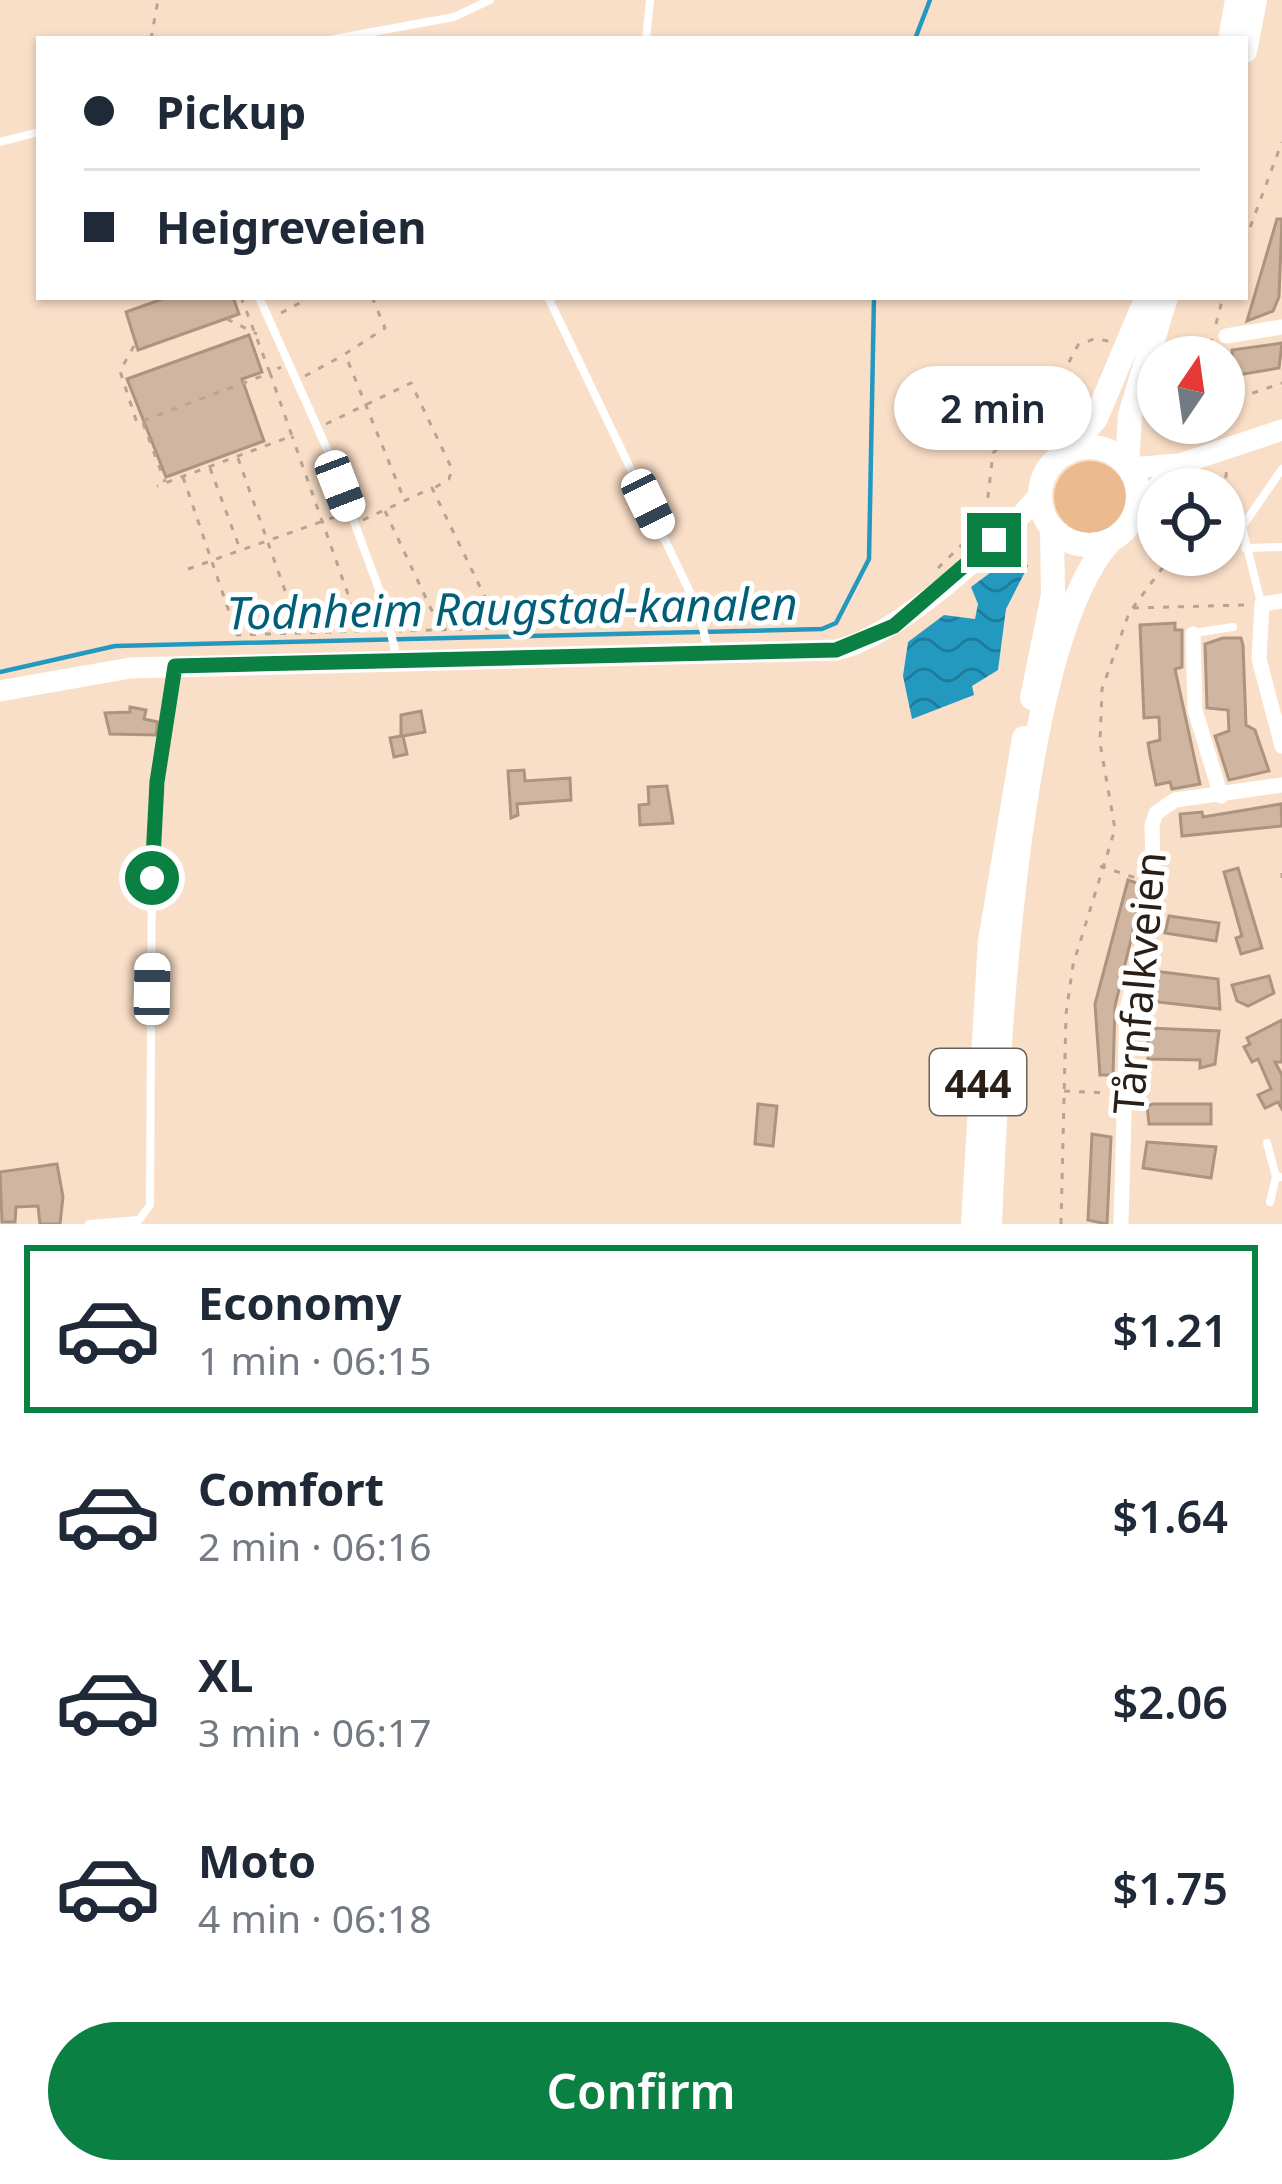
<!DOCTYPE html>
<meta charset="utf-8">
<style>
body{margin:0;font-family:"Noto Sans",sans-serif;background:#f2f2f3;color:#1f2937;height:100vh;display:flex;flex-direction:column;font-size:45px;white-space:nowrap}
*{box-sizing:border-box;margin:0}
p{font-size:39px;color:#747a83}
.icon{flex:none;width:66px;height:66px;fill:none;stroke:currentColor;stroke-width:2;stroke-linecap:round;stroke-linejoin:round}
.map{position:relative;height:1224px;overflow:hidden}
.panel{display:flex;flex-direction:column;background:#fff;flex:1}
.panel>*{flex:none}
.top-card{position:absolute;left:36px;top:36px;width:1212px;height:264px;border-radius:0px;box-shadow:0 3px 9px #0004;display:grid;align-content:center;height:264px;padding:0 48px;background:#fff}
.needle{width:78px;rotate:13deg}
.fabs{position:absolute;left:1137px;top:336px;display:grid;gap:24px}
.fabs a{display:grid;place-items:center;width:108px;height:108px;border-radius:50%;background:#fff;box-shadow:0 3px 9px #0004;font-size:60px}
.end{position:absolute;width:54px;height:54px;margin:-27px;border:15px solid #0b8043;background:#fff;box-shadow:0 0 0 6px #fff}
.from{border-radius:50%}
.bubble{position:absolute;height:84px;border-radius:42px;background:#fff;box-shadow:0 3px 9px #0004;font-size:39px;font-weight:600;line-height:84px;text-align:center}
.car{position:absolute;width:36px;height:72px;margin:-36px -18px;border-radius:15px;box-shadow:0 0 9px 3px #0007;background:linear-gradient(#fff 24%,#345 0 40%,#fff 0 76%,#345 0 86%,#fff 0)}
.top-card b{display:flex;align-items:center;gap:42px;height:114px;font-size:45px}
.top-card b+b{border-top:3px solid #e0e1e3}
.top-card i{width:30px;height:30px;background:#1f2937}
ul{padding:21px 0 0;list-style:none}
li{display:flex;align-items:center;gap:36px;height:168px;margin:0 24px 18px;padding:0 24px;border:6px solid transparent;border-radius:0px}
li div{flex:1}
li b{display:block;font-size:45px}
li em{font-style:normal;font-weight:600}
li.active{border-color:#0b8043}
li>.icon{width:108px;height:108px;stroke-width:1.5}
.action{display:flex;gap:24px;margin-top:auto;padding:24px 48px}
.action a{flex:1;height:138px;border-radius:72px;background:#0b8043;color:#fff;font-size:48px;font-weight:600;line-height:138px;text-align:center}
.map>svg:first-child{display:block}
</style>
<div class="map">
<svg width="1282" height="1224" viewBox="0 0 1282 1224">
<defs>
<pattern id="water-waves" width="16" height="10" patternUnits="userSpaceOnUse" patternTransform="scale(3)"><rect width="16" height="10" fill="#2399c0"/><path d="M0 5q4-4 8 0t8 0" fill="none" stroke="#1e7c9b"/></pattern>
</defs>
<rect width="100%" height="100%" fill="#fadfc8"/>
<circle fill="#ebba8e" cx="1090" cy="497" r="36"/>
<polygon fill="url(#water-waves)" points="1017,553 1028,566 1006,609 998,670 972,686 974,695 912,719 903,676 908,642 944,615 975,619 978,604 971,587"/>
<g fill="none" stroke-linecap="round" stroke-linejoin="round">
<g stroke="#2399c0" stroke-width="4.5">
<polyline points="915,39 930,0"/>
<polyline points="0,672 115,646 822,629 836,623 869,559 874,297"/>
</g>
</g>
<g fill="#d0b6a0" stroke="#ac947e" stroke-width="3">
<polygon points="1277,219 1282,219 1279,297 1273,311 1247,321"/>
<polygon points="168,297 233,297 239,314 138,350 126,312"/>
<polygon points="249,335 262,372 242,379 264,441 166,477 127,379"/>
<polygon points="1282,343 1279,368 1232,376 1232,350"/>
<polygon points="1175,623 1175,630 1182,630 1182,667 1175,669 1200,784 1172,789 1170,782 1156,785 1150,755 1148,743 1160,740 1159,717 1144,718 1140,625"/>
<polygon points="1223,638 1241,638 1243,645 1246,725 1255,730 1269,771 1229,780 1215,736 1229,731 1228,710 1207,708 1205,644"/>
<polygon points="130,707 146,710 144,719 158,722 156,735 110,734 105,713 130,712"/>
<polygon points="421,711 425,732 403,736 407,754 394,757 390,738 401,736 401,715"/>
<polygon points="524,770 525,781 570,778 571,800 517,804 518,815 511,818 508,771"/>
<polygon points="667,786 673,823 640,825 639,805 649,804 648,787"/>
<polygon points="1281,804 1282,826 1182,836 1180,814 1202,812 1203,817"/>
<polygon points="1238,868 1262,948 1241,954 1236,938 1242,936 1224,872"/>
<polygon points="1128,880 1142,885 1142,894 1115,1006 1113,1075 1100,1075 1095,1004"/>
<polygon points="1169,916 1219,923 1216,941 1165,933"/>
<polygon points="1154,971 1218,979 1220,1009 1149,1001"/>
<polygon points="1269,976 1274,993 1248,1006 1237,1001 1232,985"/>
<polygon points="1282,1020 1282,1062 1275,1062 1282,1075 1282,1109 1278,1102 1265,1108 1258,1095 1271,1089 1258,1059 1252,1062 1244,1047 1250,1044 1247,1038"/>
<polygon points="1148,1028 1219,1031 1215,1064 1200,1068 1200,1060 1148,1059"/>
<polygon points="758,1104 777,1106 773,1146 755,1144"/>
<polygon points="1153,1104 1211,1104 1211,1124 1149,1124 1147,1106"/>
<polygon points="1092,1134 1111,1137 1107,1224 1088,1220"/>
<polygon points="1147,1142 1216,1147 1211,1178 1143,1168"/>
<polygon points="57,1164 63,1197 60,1224 40,1224 38,1206 16,1207 15,1222 2,1222 0,1172"/>
</g>
<g fill="none" stroke-linecap="round" stroke-linejoin="round">
<g stroke="#b9a391" stroke-width="3" stroke-dasharray="6 9" stroke-linecap="butt">
<polyline points="151,39 158,0"/>
<polyline points="1245,241 1282,142"/>
<polyline points="241,297 270,373 281,367"/>
<polyline points="372,297 385,328 345,354 404,499"/>
<polyline points="281,313 311,297"/>
<polyline points="227,319 257,334"/>
<polyline points="1216,324 1223,297"/>
<polyline points="134,346 120,371 137,423 270,373 292,436 157,486"/>
<polyline points="1206,357 1212,339"/>
<polyline points="305,376 344,355"/>
<polyline points="1224,403 1282,383"/>
<polyline points="143,423 165,482"/>
<polyline points="326,424 411,383 452,469 449,479 434,488"/>
<polyline points="1161,425 1181,428 1192,423"/>
<polyline points="238,458 300,633"/>
<polyline points="210,468 240,549"/>
<polyline points="183,477 237,635 361,631 292,436"/>
<polyline points="1224,493 1227,467"/>
<polyline points="385,511 440,628"/>
<polyline points="363,520 432,488 500,628 399,631"/>
<polyline points="938,568 985,522 993,453 1049,400 1078,345 1094,339 1109,341"/>
<polyline points="188,569 343,514"/>
<polyline points="1133,608 1245,605"/>
<polyline points="1100,866 1142,880"/>
<polyline points="1282,873 1282,878"/>
<polyline points="1064,1091 1108,1093"/>
<polyline points="1061,1224 1066,1014 1073,965 1115,829 1100,743 1102,689 1129,613 1172,555"/>
</g>
<g stroke="#fff" stroke-width="8">
<polyline points="334,39 454,17 490,0"/>
<polyline points="646,39 650,0"/>
<polyline points="0,142 39,132"/>
<polyline points="259,297 327,449 383,600 397,659"/>
<polyline points="548,297 699,611 708,650"/>
<polyline points="1245,548 1282,547"/>
<polyline points="1261,603 1242,527 1282,469"/>
<polyline points="1194,633 1233,627"/>
<polyline points="1267,1143 1276,1177"/>
<polyline points="1270,1202 1276,1177 1282,1177"/>
<polyline points="89,1224 139,1220 150,1205 152,853 175,667"/>
</g>
<g stroke="#fff" stroke-width="15">
<polyline points="1226,336 1282,327"/>
<polyline points="1282,601 1262,604 1259,659 1282,746"/>
<polyline points="1193,634 1195,710 1221,796"/>
<polyline points="1121,1224 1127,1009 1154,899 1152,825 1156,813 1175,800 1282,785"/>
</g>
<g stroke="#fff" stroke-width="21">
<polyline points="1129,468 1180,464 1282,430"/>
<polyline points="1137,508 1178,466"/>
<path d="M0 691 130 668 836 650C897 637 1000 542 1040 494"/>
</g>
<g stroke="#fff" stroke-width="24">
<polyline points="1230,39 1237,0"/>
<polyline points="1245,51 1255,0"/>
<circle cx="1089" cy="496" r="49"/>
<polyline points="1067,453 1096,418 1147,297"/>
<polyline points="1127,465 1130,415 1166,297"/>
<polyline points="1032,698 1053,595 1052,528"/>
<polyline points="973,1224 990,941 1024,738"/>
<path d="M990 1224C996 1075 1015 644 1111 540"/>
</g>
</g>
<g fill="none" stroke-linecap="round" stroke-linejoin="round">
<polyline stroke="#0b8043" stroke-width="15" points="152,878 157,782 175,666 836,650 894,626 994,540"/>
</g>
<g text-anchor="middle" dominant-baseline="central" stroke-width="10" stroke-linejoin="round" paint-order="stroke">
<rect fill="#fff" stroke="#69625d" stroke-width="3" x="930" y="1049" width="96" height="66" rx="9"/>
<g font-size="39" font-weight="bold" fill="#291f17">
<text x="978" y="1082">444</text>
</g>
<g font-size="42" fill="#291f17" stroke="#fff">
<text transform="translate(1138 983) rotate(-85)">Tårnfalkveien</text>
</g>
<g font-size="45" font-style="italic" fill="#005e79" stroke="#fff">
<text transform="translate(512 607) rotate(-1)">Todnheim Raugstad-kanalen</text>
</g>
</g>
</svg>
<div class="fabs">
<a><svg class="needle" viewBox="-14 -14 28 28"><path d="M0-13l5 13h-10z" fill="#e53935"/><path d="M0 13l5-13h-10z" fill="#747a83"/></svg></a>
<a><svg class="icon" aria-label="locate" viewBox="0 0 24 24"><circle cx="12" cy="12" r="6"/><path d="M12 2v4M12 18v4M2 12h4M18 12h4"/></svg></a>
</div>
<i class="end from" style="left:152px;top:878px"></i>
<i class="end" style="left:994px;top:540px"></i>
<div class="bubble" style="left:894px;top:366px;width:198px">2 min</div>
<i class="car" style="left:340px;top:486px;rotate:159deg"></i>
<i class="car" style="left:648px;top:504px;rotate:154deg"></i>
<i class="car" style="left:152px;top:989px;rotate:1deg"></i>
<div class="top-card">
<b><i class="from"></i>Pickup</b>
<b><i></i>Heigreveien</b>
</div>
</div>
<section class="panel">
<ul>
<li class="active"><svg class="icon" aria-label="car" viewBox="0 0 24 24"><path d="M5 17H2v-5l4-1 3-4h7l3 4 3 1v5h-3M9 17h6M6 11h13"/><circle cx="7" cy="17" r="2"/><circle cx="17" cy="17" r="2"/></svg><div><b>Economy</b><p>1 min · 06:15</p></div><em>$1.21</em></li>
<li><svg class="icon" aria-label="car" viewBox="0 0 24 24"><path d="M5 17H2v-5l4-1 3-4h7l3 4 3 1v5h-3M9 17h6M6 11h13"/><circle cx="7" cy="17" r="2"/><circle cx="17" cy="17" r="2"/></svg><div><b>Comfort</b><p>2 min · 06:16</p></div><em>$1.64</em></li>
<li><svg class="icon" aria-label="car" viewBox="0 0 24 24"><path d="M5 17H2v-5l4-1 3-4h7l3 4 3 1v5h-3M9 17h6M6 11h13"/><circle cx="7" cy="17" r="2"/><circle cx="17" cy="17" r="2"/></svg><div><b>XL</b><p>3 min · 06:17</p></div><em>$2.06</em></li>
<li><svg class="icon" aria-label="car" viewBox="0 0 24 24"><path d="M5 17H2v-5l4-1 3-4h7l3 4 3 1v5h-3M9 17h6M6 11h13"/><circle cx="7" cy="17" r="2"/><circle cx="17" cy="17" r="2"/></svg><div><b>Moto</b><p>4 min · 06:18</p></div><em>$1.75</em></li>
</ul>
<div class="action"><a>Confirm</a></div>
</section>
